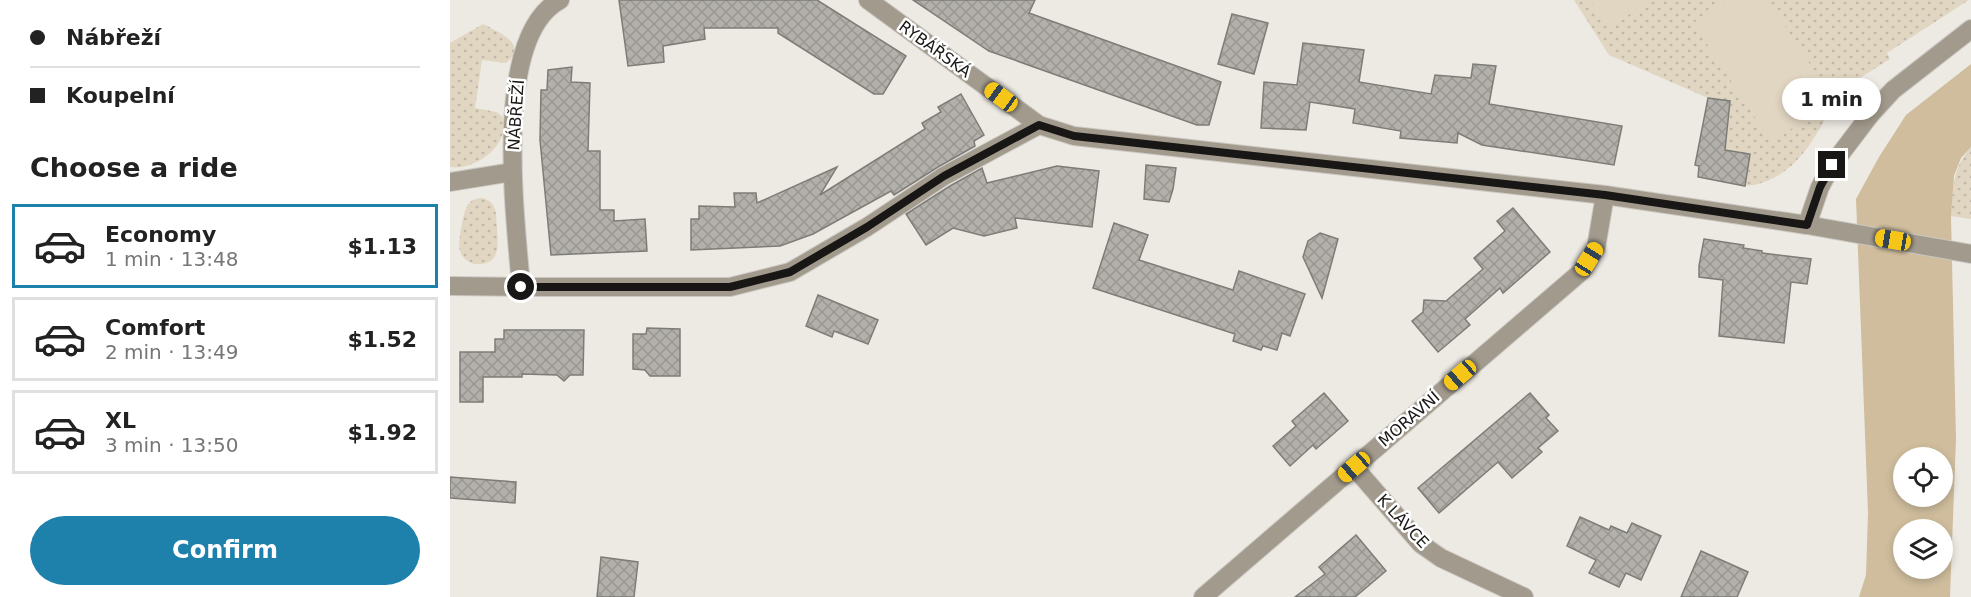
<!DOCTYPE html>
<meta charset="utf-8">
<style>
body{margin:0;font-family:"DejaVu Sans",sans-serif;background:#f6f6f6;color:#222;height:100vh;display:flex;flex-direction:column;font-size:22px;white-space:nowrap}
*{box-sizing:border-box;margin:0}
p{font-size:20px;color:#767676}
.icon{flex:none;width:33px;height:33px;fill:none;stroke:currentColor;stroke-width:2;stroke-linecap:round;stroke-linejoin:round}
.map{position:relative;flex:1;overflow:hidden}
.panel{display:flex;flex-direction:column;background:#fff;width:450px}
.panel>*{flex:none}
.banner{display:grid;align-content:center;height:132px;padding:0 30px;background:#fff}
.buttons{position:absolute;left:1443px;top:447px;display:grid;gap:12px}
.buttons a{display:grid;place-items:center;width:60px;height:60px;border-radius:50%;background:#fff;box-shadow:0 3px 9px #0003;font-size:30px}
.end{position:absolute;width:27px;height:27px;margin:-14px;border:8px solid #181715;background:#fff;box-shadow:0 0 0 3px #fff}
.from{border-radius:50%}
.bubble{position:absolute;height:42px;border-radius:21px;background:#fff;box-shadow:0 3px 9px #0003;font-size:20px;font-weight:800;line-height:42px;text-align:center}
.car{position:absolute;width:18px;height:36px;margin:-18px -9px;border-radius:8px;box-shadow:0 0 4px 2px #0007;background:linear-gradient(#f5c518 24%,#345 0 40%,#f5c518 0 76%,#345 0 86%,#f5c518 0)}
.banner b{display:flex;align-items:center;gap:21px;height:57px;font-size:22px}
.banner b+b{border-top:2px solid #e0e0e0}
.banner i{width:15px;height:15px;background:#222}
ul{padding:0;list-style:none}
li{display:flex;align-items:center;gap:18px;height:84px;margin:0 12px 9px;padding:0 18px;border:3px solid #e0e0e0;border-radius:0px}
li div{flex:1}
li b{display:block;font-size:22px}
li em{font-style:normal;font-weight:800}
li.current{border-color:#1d81ac}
li>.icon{width:54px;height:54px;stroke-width:1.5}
h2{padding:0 30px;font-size:27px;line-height:72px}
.action{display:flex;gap:12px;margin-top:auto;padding:12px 30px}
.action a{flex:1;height:69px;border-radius:36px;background:#1d81ac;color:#fff;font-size:24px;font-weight:800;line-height:69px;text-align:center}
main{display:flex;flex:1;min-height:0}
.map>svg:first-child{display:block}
</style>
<main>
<section class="panel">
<div class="banner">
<b><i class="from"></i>Nábřeží</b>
<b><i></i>Koupelní</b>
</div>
<h2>Choose a ride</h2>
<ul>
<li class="current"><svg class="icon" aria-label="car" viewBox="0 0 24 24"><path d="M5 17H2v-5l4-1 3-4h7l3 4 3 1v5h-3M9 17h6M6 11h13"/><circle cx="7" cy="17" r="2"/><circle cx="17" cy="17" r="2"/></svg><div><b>Economy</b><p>1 min · 13:48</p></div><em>$1.13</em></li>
<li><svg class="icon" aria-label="car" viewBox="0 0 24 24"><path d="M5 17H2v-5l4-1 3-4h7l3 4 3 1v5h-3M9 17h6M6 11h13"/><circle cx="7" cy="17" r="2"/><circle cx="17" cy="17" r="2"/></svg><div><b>Comfort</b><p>2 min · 13:49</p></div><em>$1.52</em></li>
<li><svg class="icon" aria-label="car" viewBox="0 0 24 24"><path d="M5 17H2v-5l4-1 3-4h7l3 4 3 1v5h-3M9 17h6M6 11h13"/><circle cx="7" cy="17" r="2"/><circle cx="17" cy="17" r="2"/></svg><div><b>XL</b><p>3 min · 13:50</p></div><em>$1.92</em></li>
</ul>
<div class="action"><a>Confirm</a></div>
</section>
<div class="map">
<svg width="1521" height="597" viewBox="0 0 1521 597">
<defs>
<pattern id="grass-dots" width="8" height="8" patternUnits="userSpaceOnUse" patternTransform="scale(1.5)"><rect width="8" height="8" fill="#e1d6c2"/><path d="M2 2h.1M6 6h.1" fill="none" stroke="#c0b7a6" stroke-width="1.8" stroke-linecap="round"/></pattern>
<pattern id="building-cross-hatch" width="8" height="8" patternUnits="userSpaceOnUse" patternTransform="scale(1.5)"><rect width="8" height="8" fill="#b3b0ab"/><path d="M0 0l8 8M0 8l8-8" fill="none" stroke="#999792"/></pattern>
</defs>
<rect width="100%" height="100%" fill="#edeae4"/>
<g fill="url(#grass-dots)">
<path d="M1124 0H1519L1437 53 1440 59 1400 84 1396 79C1374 119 1355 174 1304 185 1294 187 1281 182 1272 180L1280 101 1258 98 1159 55Z"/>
<path d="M33 24C48 32 80 44 56 63L32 60 25 108 46 112 52 116C62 144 26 171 0 167V43Z"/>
<path d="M1521 147V219L1501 216C1503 188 1502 169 1521 147Z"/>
<path d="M33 198C38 200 42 202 44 207 47 213 46 220 47 226 48 247 51 266 24 264 17 261 12 258 10 251 7 244 14 207 19 203 23 199 28 198 33 198Z"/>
</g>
<g fill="#e1d6c2">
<polygon points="1140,0 1201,0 1159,28"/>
<polygon points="1278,0 1318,0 1384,101 1321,142 1243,23"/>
</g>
<path fill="#cfbd9d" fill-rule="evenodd" d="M1521 64V147L1511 158 1504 176 1501 216 1506 439 1500 597H1409L1416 575 1418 513 1406 199 1429 157 1456 115ZM1454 458H1492V496H1454ZM1454 530H1492V568H1454Z"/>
<g fill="url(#building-cross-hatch)" stroke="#7e7c77" stroke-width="1.5">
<polygon points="169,0 367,0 456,56 433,94 424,94 328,33 328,28 254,28 255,39 213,46 214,62 178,66"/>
<polygon points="463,0 585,0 579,13 771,82 759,125 747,125 539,51"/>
<polygon points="782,14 818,23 804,74 768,64"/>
<polygon points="853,43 914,50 909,82 981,94 985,75 1021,78 1023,64 1046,66 1039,104 1172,126 1164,165 1032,145 1008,133 1007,143 950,138 951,131 903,123 905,109 860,102 856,130 811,128 814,82 847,85"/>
<polygon points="122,67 121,82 140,83 138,151 150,151 150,210 164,210 164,221 195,219 197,251 101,255 90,140 91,90 97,90 98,70"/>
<polygon points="511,94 534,135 524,141 525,146 488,167 444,195 441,191 363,234 330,246 241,250 241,219 249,219 249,206 285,207 284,193 306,193 307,203 387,167 370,195 475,129 472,123 491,112 488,107"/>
<polygon points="1258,98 1280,101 1275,150 1300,154 1295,186 1248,177 1249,166 1245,165"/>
<polygon points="696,165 726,168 723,189 719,202 694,199"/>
<polygon points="607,166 649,171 642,227 565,218 567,228 534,236 503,228 476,245 456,214 500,186 532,168 537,183"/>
<polygon points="1063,208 1100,252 1053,293 1050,288 1015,319 1020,325 988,352 962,321 973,312 974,300 996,301 1033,269 1024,258 1055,231 1047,221"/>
<polygon points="664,223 698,235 689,260 783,290 789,271 855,294 840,336 832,333 827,350 813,346 811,350 783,341 785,334 643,288"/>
<polygon points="870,233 888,239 872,298 853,257 858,241"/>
<polygon points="1254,239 1294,245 1293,248 1312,251 1312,253 1361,259 1357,284 1341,282 1334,343 1269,336 1273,280 1249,277 1249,266"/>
<polygon points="368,295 428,320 418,344 384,331 382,337 356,326"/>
<polygon points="197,328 230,329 230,376 200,376 195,370 183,369 183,334 196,334"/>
<polygon points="54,330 134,330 133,375 120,375 114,381 107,375 72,374 72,377 33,377 33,402 10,402 10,352 45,352 45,339 54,339"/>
<polygon points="874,393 898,421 866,449 863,445 840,466 823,446 846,426 842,421"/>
<polygon points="1080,393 1099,415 1096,418 1108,431 1088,448 1092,452 1062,478 1048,462 989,513 968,488"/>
<polygon points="0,477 66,482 65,503 0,498"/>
<polygon points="1130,517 1159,530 1161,526 1177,533 1182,523 1211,536 1191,580 1176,573 1169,587 1139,573 1146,560 1117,546"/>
<polygon points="906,535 936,571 905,597 845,597 875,574 869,567"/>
<polygon points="1251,551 1298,572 1287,597 1231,597"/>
<polygon points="151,557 188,562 184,597 147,597"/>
</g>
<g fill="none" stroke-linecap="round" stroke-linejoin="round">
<g stroke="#cbc8c3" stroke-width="20">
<g id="street">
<path d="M110 0C41 37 66 220 71 287H280L340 272 417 227 494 176 589 125"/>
<polyline points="418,0 589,125 624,136 1155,195 1357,225 1521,254"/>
<polyline points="0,182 62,172"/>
<polyline points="1357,225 1370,187 1382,165 1420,115 1443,90 1521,29"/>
<polyline points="0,286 71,287"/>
<polyline points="904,467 971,544 991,558 1074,597"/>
<polyline points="753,597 1132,271 1146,248 1155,195"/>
</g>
</g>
<use href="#street" stroke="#a29a8c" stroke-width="18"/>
</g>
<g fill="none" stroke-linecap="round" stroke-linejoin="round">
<polyline stroke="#181715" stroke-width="8" points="71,287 280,287 340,272 417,227 494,176 589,125 624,136 1155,195 1357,225 1370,187 1382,165"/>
</g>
<g text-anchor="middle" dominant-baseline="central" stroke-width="5" stroke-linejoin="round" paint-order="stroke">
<g font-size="16" fill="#181715" stroke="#fff">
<text transform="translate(485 49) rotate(36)">RYBÁŘSKÁ</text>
<text transform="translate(66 115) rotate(-86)">NÁBŘEŽÍ</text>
<text transform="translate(959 419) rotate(-41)">MORAVNÍ</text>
<text transform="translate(953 521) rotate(47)">K LÁVCE</text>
</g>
</g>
</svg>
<div class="buttons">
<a><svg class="icon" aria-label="locate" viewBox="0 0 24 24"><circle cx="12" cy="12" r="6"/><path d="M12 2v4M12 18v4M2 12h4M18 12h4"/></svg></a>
<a><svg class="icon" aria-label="layers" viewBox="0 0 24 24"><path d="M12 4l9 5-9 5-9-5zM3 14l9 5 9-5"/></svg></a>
</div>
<i class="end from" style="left:71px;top:287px"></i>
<i class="end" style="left:1382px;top:165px"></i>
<div class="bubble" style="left:1332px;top:78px;width:99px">1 min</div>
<i class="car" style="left:551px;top:97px;rotate:306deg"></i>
<i class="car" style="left:1443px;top:240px;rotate:280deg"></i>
<i class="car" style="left:1139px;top:259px;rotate:32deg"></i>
<i class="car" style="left:1010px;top:375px;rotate:229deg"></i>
<i class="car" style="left:904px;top:467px;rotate:229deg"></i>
</div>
</main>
